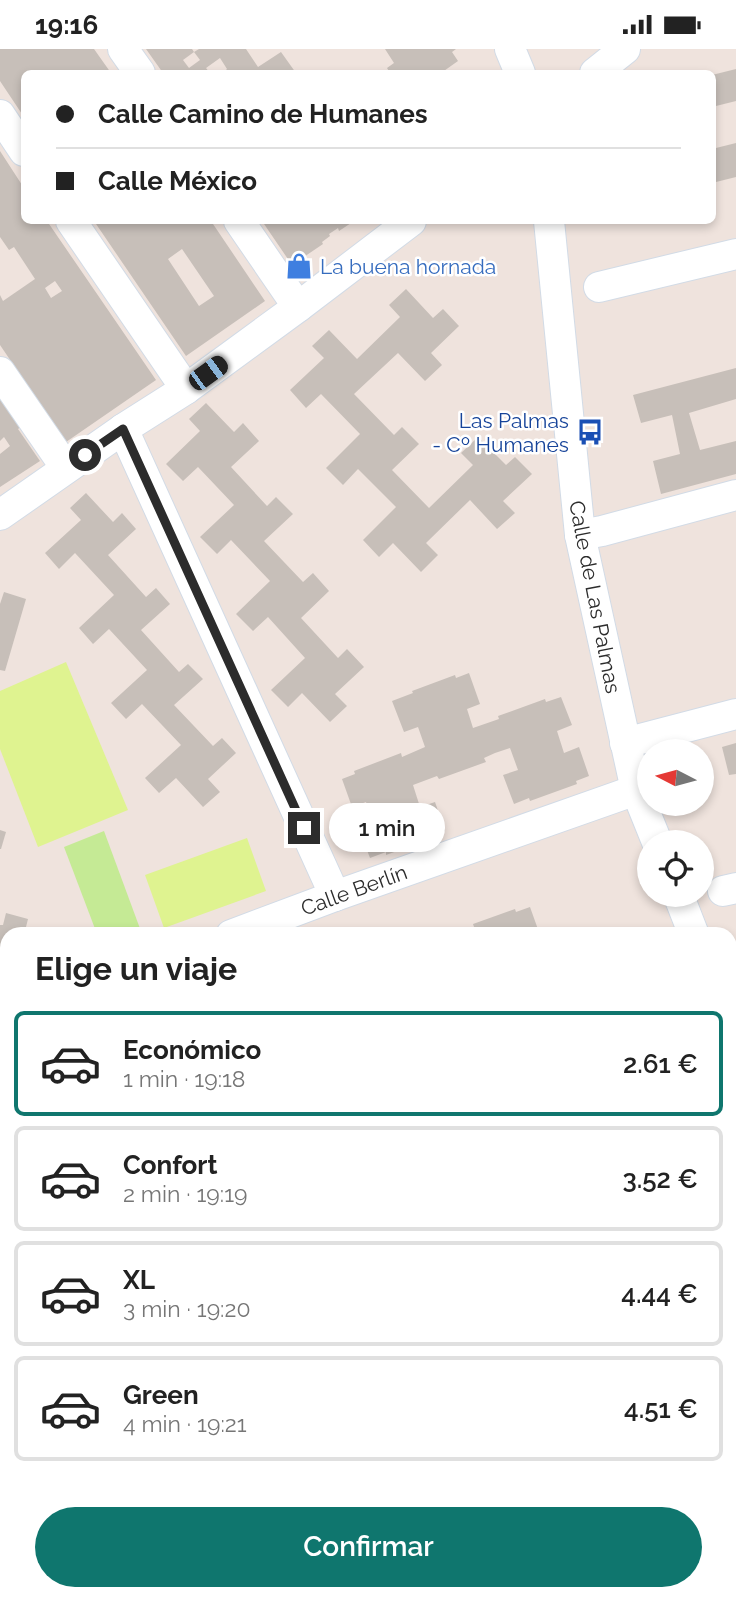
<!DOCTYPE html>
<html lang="es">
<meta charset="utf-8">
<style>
body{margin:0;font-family:Raleway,sans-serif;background:#f2f2f2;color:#222;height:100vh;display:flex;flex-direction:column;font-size:26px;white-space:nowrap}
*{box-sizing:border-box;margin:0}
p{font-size:23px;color:#767676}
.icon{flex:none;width:38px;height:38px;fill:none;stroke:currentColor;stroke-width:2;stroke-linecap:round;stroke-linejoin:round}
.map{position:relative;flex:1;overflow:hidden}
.drawer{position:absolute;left:0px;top:878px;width:737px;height:674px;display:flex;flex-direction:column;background:#fff;border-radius:21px 21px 0 0;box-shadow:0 4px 10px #0003}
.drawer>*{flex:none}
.guide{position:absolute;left:21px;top:21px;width:695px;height:154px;border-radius:10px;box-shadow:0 4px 10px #0003;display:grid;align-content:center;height:154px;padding:0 35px;background:#fff}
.needle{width:46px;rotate:276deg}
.buttons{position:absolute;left:637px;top:690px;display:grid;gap:14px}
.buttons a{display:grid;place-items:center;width:77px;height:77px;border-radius:50%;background:#fff;box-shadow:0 4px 10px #0003;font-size:35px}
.end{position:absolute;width:32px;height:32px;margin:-16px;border:9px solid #2c2c2c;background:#fff;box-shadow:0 0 0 4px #fff}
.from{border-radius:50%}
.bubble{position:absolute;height:49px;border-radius:24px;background:#fff;box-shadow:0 4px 10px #0003;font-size:23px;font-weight:600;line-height:49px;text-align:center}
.car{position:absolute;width:21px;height:42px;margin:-21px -10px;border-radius:9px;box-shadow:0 0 5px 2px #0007;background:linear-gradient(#222 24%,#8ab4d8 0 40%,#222 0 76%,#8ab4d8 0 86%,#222 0)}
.guide b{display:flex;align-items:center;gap:24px;height:66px;font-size:26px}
.guide b+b{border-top:2px solid #e0e0e0}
.guide i{width:18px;height:18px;background:#222}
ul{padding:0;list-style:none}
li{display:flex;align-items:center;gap:21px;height:105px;margin:0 14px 10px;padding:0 21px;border:4px solid #e0e0e0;border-radius:10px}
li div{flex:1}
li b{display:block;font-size:26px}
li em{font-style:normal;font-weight:600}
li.current{border-color:#0f766e}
li>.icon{width:63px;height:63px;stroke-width:1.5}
h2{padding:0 35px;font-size:32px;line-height:84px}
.cta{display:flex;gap:14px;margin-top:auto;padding:14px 35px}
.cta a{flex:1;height:80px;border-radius:42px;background:#0f766e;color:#fff;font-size:28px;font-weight:600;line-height:80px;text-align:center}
.status{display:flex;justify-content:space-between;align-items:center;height:49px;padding:0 35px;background:#fff;direction:ltr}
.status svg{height:19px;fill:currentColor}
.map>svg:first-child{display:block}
</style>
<div class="status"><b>19:16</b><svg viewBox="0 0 49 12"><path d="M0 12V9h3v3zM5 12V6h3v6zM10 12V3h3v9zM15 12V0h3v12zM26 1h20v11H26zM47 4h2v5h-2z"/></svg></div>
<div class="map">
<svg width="736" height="1552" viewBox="0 0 736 1552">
<rect width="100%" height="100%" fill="#efe3dd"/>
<polygon fill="#f2ddcc" points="7,993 7,1124 0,1103 0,996"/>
<polygon fill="#c5ea95" points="104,782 142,885 97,885 64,798"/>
<polygon fill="#cfdbb3" points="7,1471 7,1545 88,1545 88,1552 0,1552 0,1472"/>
<g fill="#dff390">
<polygon points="66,613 128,761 38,798 0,700 0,642"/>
<polygon points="247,789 266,842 164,879 145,826"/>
</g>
<g fill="#c7bfb9" fill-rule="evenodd">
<polygon points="0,0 94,0 111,24 24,24 24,68 0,32"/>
<polygon points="146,0 192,0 194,3 183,11 189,19 200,11 194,3 199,0 246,0 258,18 281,3 296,24 223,24 227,20 220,9 206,19 210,24 163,24"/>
<polygon points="385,0 456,0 452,3 458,12 441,24 390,24 387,19 394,14"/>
<polygon points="736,20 736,52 712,58 712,26"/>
<polygon points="736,94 736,128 712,134 712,100"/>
<path d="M0 102 24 139V172H47L156 331 66 393 0 296V246L3 252 35 230 14 198 9 201 0 188ZM55 232 62 242 51 249 45 239Z"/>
<path d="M94 172H211L265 252 186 307ZM182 200 214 247 199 257 168 210Z"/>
<polygon points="262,172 354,172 339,182 338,179 329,185 330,187 322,193 323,195 292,216"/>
<polygon points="406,240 433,269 443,260 459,277 431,304 442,316 425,332 398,304 354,345 394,386 402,378 419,395 392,421 429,459 473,416 461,404 478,388 506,416 515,408 532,425 503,452 515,464 497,480 470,451 426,494 438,506 421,523 393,494 379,508 363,491 396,458 358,420 343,436 326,419 360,385 321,345 306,359 290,341 324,309 312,297 329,281 357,310 400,268 389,256"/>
<polygon points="736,319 736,350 689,364 700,401 736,392 736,425 661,445 653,412 680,405 672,366 641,374 633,346"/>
<polygon points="0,345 22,377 18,380 40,412 0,438 0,405 10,397 4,388 0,392"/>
<polygon points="206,354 234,383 243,374 259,392 231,418 267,457 276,448 293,465 264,492 303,533 313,524 329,542 301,569 338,609 347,600 364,618 335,645 347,657 330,673 302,644 288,658 271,641 305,609 268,568 253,582 236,565 270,532 231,491 217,505 200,488 234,456 198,418 183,432 166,415 200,382 189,370"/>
<polygon points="86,444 113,473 122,464 136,480 108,506 146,548 156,539 170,555 141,581 179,623 188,615 203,630 174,656 213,697 222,689 236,704 208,730 220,743 203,758 176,729 159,744 145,729 181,696 142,655 126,670 111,654 147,621 109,580 93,595 79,579 114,546 75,504 59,520 45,504 81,471 70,459"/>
<polygon points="4,543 26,550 5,622 0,621 0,555"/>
<polygon points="469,624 480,655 467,660 473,679 499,670 498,667 545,650 546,653 561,648 572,676 557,682 564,704 579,698 589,727 576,732 577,735 530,752 529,749 514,755 503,726 518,721 510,699 495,704 484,709 486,713 439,730 437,727 413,736 420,758 435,753 445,782 432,786 433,789 386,806 386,803 370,809 359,780 374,775 366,753 352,758 342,730 355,725 354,722 401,704 402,708 425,698 418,678 404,683 392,652 413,644 412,642 455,626 456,629"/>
<polygon points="736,694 736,725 729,726 722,698"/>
<polygon points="0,781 6,783 1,800 0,800"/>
<polygon points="530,858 540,886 454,886 474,878 473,875 515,860 516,863"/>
<polygon points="6,864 28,870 24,886 7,886 7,943 0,941 0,876 3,876"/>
<polygon points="7,1015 7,1056 0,1059 0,1018"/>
<polygon points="736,1130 736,1199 730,1201 730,1132"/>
<polygon points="730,1240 736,1251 736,1296 730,1298"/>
<polygon points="7,1292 7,1411 1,1412 0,1293"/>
<polygon points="730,1425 736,1426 736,1552 711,1552 712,1545 730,1545"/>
<polygon points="179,1545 235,1545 256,1549 256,1545 291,1545 290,1550 295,1550 295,1552 178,1552"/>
<polygon points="324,1545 358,1545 358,1549 352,1548 351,1552 323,1552"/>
<polygon points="379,1545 493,1545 492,1552 384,1552 384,1550 378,1550"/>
</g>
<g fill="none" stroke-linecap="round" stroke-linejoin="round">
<g stroke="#d2dbe6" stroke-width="32">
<g id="street">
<polyline points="123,0 140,24"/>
<polyline points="510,0 520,24"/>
<polyline points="595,24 625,0"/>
<polyline points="0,66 24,102"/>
<polyline points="71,172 186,340"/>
<polyline points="239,172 298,258"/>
<polyline points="549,172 580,486 636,741 657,793"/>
<polyline points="599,238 736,205"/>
<polyline points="0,323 66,419"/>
<polyline points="123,380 335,847"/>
<polyline points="0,466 123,380 186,340 298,258 411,172"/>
<polyline points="580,486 602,482 736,446"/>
<polyline points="625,694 736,665"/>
<polyline points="723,842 736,839"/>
<polyline points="678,845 694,886"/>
<polyline points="231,886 335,847 636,741"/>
<polyline points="0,971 7,968"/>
<polyline points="730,975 736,990"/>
<polyline points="730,1368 736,1368"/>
<polyline points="0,1455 7,1454"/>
</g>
</g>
<use href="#street" stroke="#fff" stroke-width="30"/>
</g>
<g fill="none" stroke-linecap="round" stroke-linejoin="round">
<polyline stroke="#2c2c2c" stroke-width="9" points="85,406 123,380 304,779"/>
</g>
<defs>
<g id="shop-bare" transform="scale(2.1)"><path d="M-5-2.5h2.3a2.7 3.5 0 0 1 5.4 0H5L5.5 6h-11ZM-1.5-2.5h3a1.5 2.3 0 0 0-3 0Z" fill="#3f7fe0" stroke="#fff" stroke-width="2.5" paint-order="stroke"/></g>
<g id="bus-bare" transform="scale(2.1)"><path d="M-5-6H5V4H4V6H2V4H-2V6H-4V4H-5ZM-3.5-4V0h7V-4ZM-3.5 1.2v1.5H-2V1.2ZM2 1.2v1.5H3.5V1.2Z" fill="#1a4fb4" stroke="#fff" stroke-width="2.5" paint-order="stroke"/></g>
</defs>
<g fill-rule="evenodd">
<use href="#shop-bare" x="299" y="217"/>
<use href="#bus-bare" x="590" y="383"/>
</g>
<g text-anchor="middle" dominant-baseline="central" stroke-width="5" stroke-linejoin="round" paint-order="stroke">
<g font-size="21" fill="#366cbe" stroke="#fff" text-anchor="start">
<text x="320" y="217">La buena hornada</text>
</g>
<g font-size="21" fill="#164399" stroke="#fff" text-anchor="end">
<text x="569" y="371">Las Palmas<tspan x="569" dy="24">- Cº Humanes</tspan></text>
</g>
<g font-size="21" fill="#2c2c2c" stroke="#fff">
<text transform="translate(595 548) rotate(79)">Calle de Las Palmas</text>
<text transform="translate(354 841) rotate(-20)">Calle Berlín</text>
</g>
</g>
</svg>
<div class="buttons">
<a><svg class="needle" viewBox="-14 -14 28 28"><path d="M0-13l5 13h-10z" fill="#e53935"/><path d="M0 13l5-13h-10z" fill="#767676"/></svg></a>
<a><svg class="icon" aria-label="locate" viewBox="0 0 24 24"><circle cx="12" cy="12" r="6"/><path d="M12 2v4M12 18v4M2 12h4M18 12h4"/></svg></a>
</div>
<i class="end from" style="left:85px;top:406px"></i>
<i class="end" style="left:304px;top:779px"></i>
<div class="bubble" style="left:329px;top:754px;width:116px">1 min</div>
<i class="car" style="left:208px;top:324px;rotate:54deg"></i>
<div class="guide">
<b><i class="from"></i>Calle Camino de Humanes</b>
<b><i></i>Calle México</b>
</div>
<section class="drawer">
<h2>Elige un viaje</h2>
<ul>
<li class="current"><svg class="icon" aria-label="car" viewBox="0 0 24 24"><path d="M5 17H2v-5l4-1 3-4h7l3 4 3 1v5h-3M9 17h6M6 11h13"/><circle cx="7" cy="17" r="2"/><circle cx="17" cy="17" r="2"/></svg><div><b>Económico</b><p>1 min · 19:18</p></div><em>2.61 €</em></li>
<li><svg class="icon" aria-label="car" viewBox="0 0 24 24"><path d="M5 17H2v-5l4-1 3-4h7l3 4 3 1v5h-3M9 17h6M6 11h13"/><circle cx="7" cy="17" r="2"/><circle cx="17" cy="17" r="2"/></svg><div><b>Confort</b><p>2 min · 19:19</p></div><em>3.52 €</em></li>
<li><svg class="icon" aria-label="car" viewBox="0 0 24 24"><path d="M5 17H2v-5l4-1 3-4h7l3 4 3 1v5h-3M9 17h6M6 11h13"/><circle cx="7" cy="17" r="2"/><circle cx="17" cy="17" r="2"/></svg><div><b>XL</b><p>3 min · 19:20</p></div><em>4.44 €</em></li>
<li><svg class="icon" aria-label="car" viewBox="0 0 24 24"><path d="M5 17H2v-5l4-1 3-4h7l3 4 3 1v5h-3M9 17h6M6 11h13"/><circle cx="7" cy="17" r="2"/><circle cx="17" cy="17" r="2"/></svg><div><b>Green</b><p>4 min · 19:21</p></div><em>4.51 €</em></li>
</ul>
<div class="cta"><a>Confirmar</a></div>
</section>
</div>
